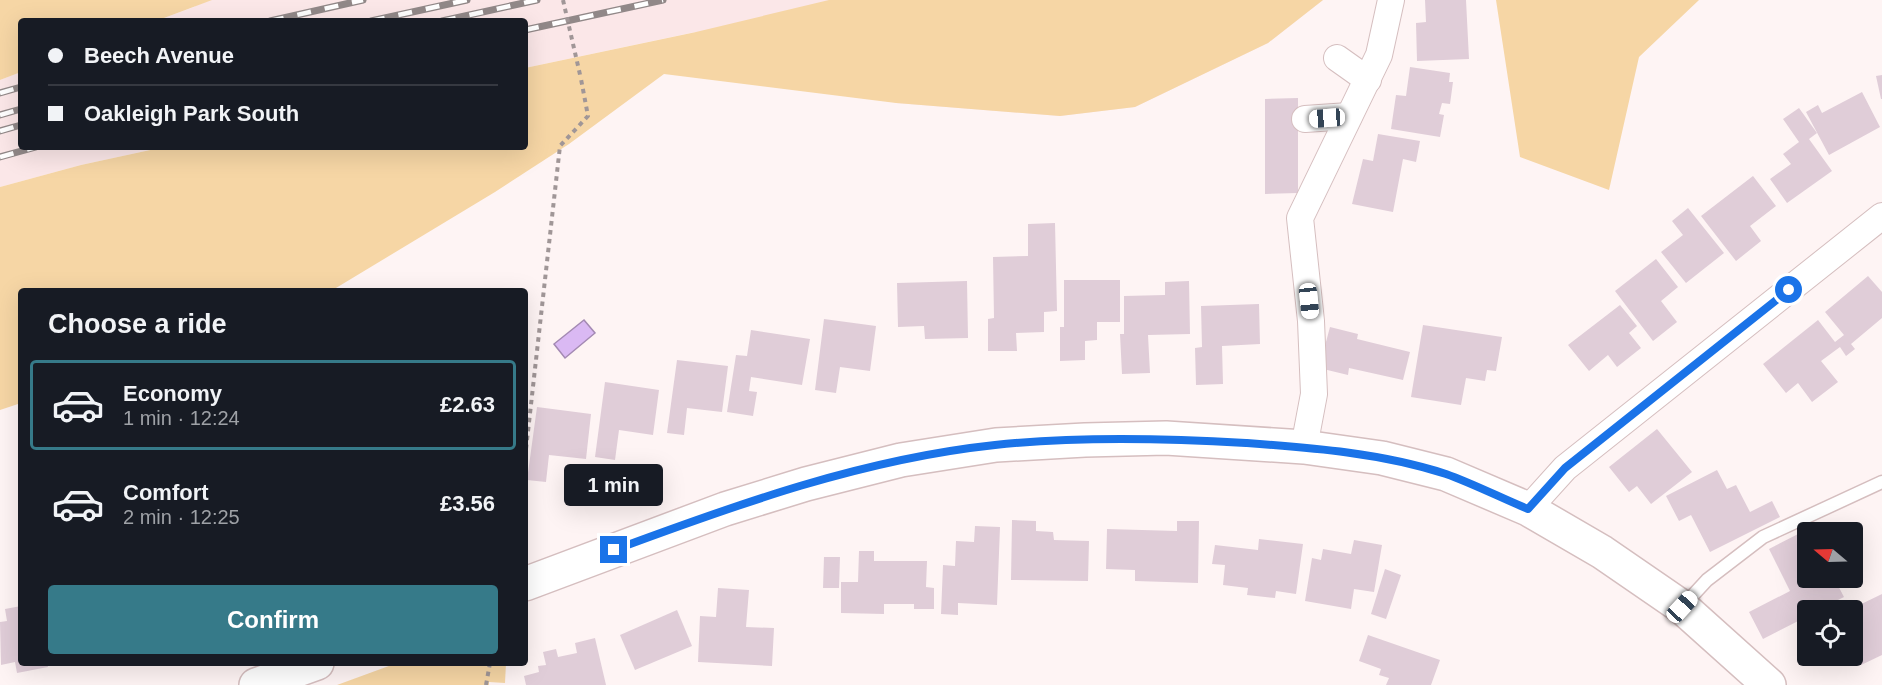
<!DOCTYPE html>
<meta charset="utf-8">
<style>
body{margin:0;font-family:Helvetica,sans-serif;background:#242831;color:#f1f3f6;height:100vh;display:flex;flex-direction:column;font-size:22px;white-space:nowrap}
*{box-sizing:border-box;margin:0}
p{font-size:20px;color:#9ea1a6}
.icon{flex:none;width:33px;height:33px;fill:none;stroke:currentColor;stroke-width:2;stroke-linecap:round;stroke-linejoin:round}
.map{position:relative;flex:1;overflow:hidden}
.sheet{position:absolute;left:18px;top:288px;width:510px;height:378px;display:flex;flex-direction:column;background:#171b24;border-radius:6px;box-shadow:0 6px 24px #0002}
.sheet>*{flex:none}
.top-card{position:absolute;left:18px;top:18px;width:510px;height:132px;border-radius:6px;box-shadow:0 6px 24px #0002;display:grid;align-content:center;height:132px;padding:0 30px;background:#171b24}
.needle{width:39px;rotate:289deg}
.fabs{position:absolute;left:1797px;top:522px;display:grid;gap:12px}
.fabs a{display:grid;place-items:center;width:66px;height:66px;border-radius:6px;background:#171b24;box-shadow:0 6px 24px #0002;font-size:30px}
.end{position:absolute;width:27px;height:27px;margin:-14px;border:8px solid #1a73e8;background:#fff;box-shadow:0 0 0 3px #fff}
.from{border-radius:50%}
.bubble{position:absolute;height:42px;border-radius:6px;background:#171b24;box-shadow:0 6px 24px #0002;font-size:20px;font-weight:800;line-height:42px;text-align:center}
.car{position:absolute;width:18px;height:36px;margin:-18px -9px;border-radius:8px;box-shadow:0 0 4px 2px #0007;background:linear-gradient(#fff 24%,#345 0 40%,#fff 0 76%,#345 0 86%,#fff 0)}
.top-card b{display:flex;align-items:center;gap:21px;height:57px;font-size:22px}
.top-card b+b{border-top:2px solid #363941}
.top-card i{width:15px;height:15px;background:#f1f3f6}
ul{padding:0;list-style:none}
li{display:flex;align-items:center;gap:18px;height:90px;margin:0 12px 9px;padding:0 18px;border:3px solid transparent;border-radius:6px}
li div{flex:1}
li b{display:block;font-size:22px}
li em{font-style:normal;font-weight:800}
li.on{border-color:#367a89}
li>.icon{width:54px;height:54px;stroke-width:1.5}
h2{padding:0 30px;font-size:27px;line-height:72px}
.action{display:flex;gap:12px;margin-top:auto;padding:12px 30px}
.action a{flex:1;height:69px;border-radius:6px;background:#367a89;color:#fff;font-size:24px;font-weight:800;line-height:69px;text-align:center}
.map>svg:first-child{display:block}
</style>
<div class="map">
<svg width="1882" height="685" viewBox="0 0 1882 685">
<rect width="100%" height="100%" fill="#fef4f4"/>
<g fill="#fbe7e8">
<polygon points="203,0 1323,0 1268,43 1135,107 1060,116 896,103 695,32 525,68 525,21 156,21 194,7"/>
<polygon points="21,72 21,147 164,147 81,165 0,187 0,80"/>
</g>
<g fill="#f6d6a5">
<polygon points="0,0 212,0 156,21 21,21 21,72 0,80"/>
<polygon points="829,0 1323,0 1268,43 1135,107 1060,116 896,103 664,74 569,144 495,192 331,291 21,291 21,403 0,410 0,187 81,165 164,147 525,147 525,68 696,32"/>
<polygon points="1496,0 1699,0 1639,57 1609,190 1520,157"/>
<polygon points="397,663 506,663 505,683 489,682 489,685 337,685"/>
</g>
<polygon fill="#dab9f3" stroke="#a48ab3" stroke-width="1.5" points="584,320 595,333 565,358 554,344"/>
<g fill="#e0cdd8">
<polygon points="1425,0 1466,0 1469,59 1417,61 1416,23 1426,22"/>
<polygon points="1410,67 1450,73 1449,82 1453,82 1450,104 1442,103 1439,114 1444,115 1440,137 1391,129 1396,95 1406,96"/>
<polygon points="1882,75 1882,99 1881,99 1876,76"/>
<polygon points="1862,92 1880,127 1829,155 1806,112 1818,105 1822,113"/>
<polygon points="1298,98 1298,193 1265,194 1265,99"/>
<polygon points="1799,108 1817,133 1809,139 1832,171 1787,203 1770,179 1791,164 1783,154 1799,142 1783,119"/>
<polygon points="1378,134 1420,141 1416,162 1403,159 1393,212 1352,204 1363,159 1373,161"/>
<polygon points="1753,176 1776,206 1750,226 1761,241 1736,261 1701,216"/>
<polygon points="1688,208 1724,253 1686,283 1661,252 1683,235 1672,221"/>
<polygon points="1055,223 1057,311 1044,312 1044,332 1016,333 1017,351 988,351 988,319 994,318 993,257 1028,256 1028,224"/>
<polygon points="1656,259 1678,287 1661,301 1677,322 1653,341 1615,291"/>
<polygon points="1868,276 1882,292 1882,318 1851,344 1855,349 1846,356 1840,347 1821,361 1838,382 1812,402 1798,383 1786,393 1763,364 1818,320 1835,342 1844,335 1825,312"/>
<polygon points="1064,280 1120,280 1120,322 1097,322 1097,340 1085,341 1085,360 1060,361 1060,327 1064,327"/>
<polygon points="967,281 968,338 925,339 924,326 898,327 897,283"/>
<polygon points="1189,281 1190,334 1148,335 1150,373 1122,374 1120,334 1124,334 1124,296 1165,295 1165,282"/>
<polygon points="1259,304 1260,344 1222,346 1223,384 1196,385 1195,348 1202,347 1201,306"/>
<polygon points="1620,305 1637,326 1629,333 1641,348 1617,367 1608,355 1589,371 1568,345"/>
<polygon points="824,319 876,326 870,371 840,367 836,393 815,390"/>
<polygon points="1423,325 1502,337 1496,371 1487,370 1485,381 1466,378 1461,405 1411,397"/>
<polygon points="1330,327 1358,334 1357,339 1410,352 1403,380 1349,368 1348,375 1319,368"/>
<polygon points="751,330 810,339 802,385 751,377 749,391 757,392 753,416 727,412 736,355 747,356"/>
<polygon points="677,360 728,366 722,412 687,408 684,435 667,433"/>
<polygon points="605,382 659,390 653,435 619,430 615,460 595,457"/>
<polygon points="537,407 591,414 586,459 549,455 546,482 527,480"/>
<polygon points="1657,429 1692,472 1651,504 1637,486 1629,492 1609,467"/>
<polygon points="1717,470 1727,489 1736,485 1750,512 1772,501 1780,517 1710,552 1691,515 1679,521 1666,496"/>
<polygon points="1012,520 1036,521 1036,531 1053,532 1054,540 1089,541 1088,581 1011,580"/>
<polygon points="1177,521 1199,521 1198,583 1135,581 1135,570 1106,569 1107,529 1177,531"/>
<polygon points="975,526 1000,527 997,605 958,603 958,615 941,614 943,565 955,566 956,541 974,542"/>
<polygon points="1804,531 1808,539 1808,578 1834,578 1844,597 1818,610 1808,610 1808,616 1763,639 1749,612 1790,591 1769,549"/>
<polygon points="1259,539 1303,544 1296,594 1276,591 1275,598 1247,595 1248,588 1223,585 1225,565 1212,564 1215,545 1258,550"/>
<polygon points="1354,540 1382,545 1374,592 1354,589 1351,609 1305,601 1312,558 1321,560 1323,549 1351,554"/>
<polygon points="859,551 874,551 874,561 927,561 926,587 934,588 934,609 914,609 914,604 884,604 884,614 841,613 841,582 858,582"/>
<polygon points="824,557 840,557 839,588 823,588"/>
<polygon points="1385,569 1401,575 1386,619 1371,614"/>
<polygon points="718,588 749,590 746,627 774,628 772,666 698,662 700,616 716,617"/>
<polygon points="1882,594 1882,655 1861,665 1852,649 1852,610 1849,610"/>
<polygon points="21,606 21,663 47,663 48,667 17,673 15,662 1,665 0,622 7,621 5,609"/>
<polygon points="677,610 692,646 635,670 620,635"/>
<polygon points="1368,635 1440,660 1431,685 1386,685 1389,678 1379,675 1381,669 1359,661"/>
<polygon points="595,638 606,685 526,685 524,676 539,672 538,666 546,665 543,652 556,649 558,657 577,653 575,643"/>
</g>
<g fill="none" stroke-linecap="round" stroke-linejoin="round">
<g stroke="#d5bebf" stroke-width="15">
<polyline id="lane" points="1682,607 1707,580 1763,537 1882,482"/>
</g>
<g stroke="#d5bebf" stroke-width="28">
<g id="street">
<polyline points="1337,58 1368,80"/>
<polyline points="1305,119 1349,116"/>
<polyline points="1304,447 1314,394 1311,321 1300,218 1379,55 1391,0"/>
<polyline points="1528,509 1565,468 1882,216"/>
</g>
</g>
<g stroke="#d5bebf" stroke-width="36">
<g id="secondary">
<polyline points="525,584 725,509 806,484 901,460 996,445 1085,440 1166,438 1304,447 1382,458 1446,474 1528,509 1602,552 1682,607 1769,685"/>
<polyline points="256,685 317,663"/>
</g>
</g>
<g stroke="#a09697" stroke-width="4" stroke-dasharray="4.5 4.5" stroke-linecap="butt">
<polyline points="525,458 560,146 588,116 581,79"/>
<polyline points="486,685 490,663"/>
</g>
<use href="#lane" stroke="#fff" stroke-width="12"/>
<use href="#street" stroke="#fff" stroke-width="26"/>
<use href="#secondary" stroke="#fff" stroke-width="33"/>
<g stroke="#918888" stroke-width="7">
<g id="rail">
<polyline points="270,21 363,0"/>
<polyline points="371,21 467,0"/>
<polyline points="442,21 537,0"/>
<polyline points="525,30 663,0"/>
<polyline points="0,93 21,87"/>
<polyline points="0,115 21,109"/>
<polyline points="0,131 21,125"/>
<polyline points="0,157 36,147"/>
</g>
</g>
<use href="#rail" stroke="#fff" stroke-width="4.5" stroke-dasharray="14" stroke-linecap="butt"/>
<polyline stroke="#a09697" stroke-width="4" stroke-dasharray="4.5 4.5" stroke-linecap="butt" points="563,0 581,79"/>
</g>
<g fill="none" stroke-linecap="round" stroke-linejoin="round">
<path stroke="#1a73e8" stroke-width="8" d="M614 550C738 504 863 459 995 445 1078 436 1163 438 1246 443 1313 448 1381 453 1446 474 1474 484 1501 498 1528 509L1565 468 1789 290"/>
</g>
</svg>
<div class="fabs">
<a><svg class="needle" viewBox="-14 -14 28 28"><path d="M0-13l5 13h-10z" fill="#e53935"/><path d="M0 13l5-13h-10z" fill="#9ea1a6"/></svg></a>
<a><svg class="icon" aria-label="locate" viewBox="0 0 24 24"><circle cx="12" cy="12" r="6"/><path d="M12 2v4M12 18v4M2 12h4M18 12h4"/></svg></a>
</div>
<i class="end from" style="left:1789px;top:290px"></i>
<i class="end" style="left:614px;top:550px"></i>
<div class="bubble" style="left:564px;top:464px;width:99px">1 min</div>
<i class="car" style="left:1327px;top:118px;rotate:266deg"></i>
<i class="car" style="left:1309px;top:301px;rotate:174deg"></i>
<i class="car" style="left:1682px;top:607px;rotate:43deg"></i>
<div class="top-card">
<b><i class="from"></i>Beech Avenue</b>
<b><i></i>Oakleigh Park South</b>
</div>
<section class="sheet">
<h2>Choose a ride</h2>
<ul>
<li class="on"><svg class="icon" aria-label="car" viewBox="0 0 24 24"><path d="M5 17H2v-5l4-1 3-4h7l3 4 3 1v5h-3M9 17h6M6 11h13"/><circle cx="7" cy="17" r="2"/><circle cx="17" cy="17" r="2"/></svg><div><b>Economy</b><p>1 min · 12:24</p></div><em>£2.63</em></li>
<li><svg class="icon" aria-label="car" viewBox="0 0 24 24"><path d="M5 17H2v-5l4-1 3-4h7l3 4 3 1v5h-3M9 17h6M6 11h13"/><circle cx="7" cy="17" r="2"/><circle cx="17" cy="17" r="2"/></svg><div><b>Comfort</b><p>2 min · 12:25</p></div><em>£3.56</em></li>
</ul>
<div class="action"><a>Confirm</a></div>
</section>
</div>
